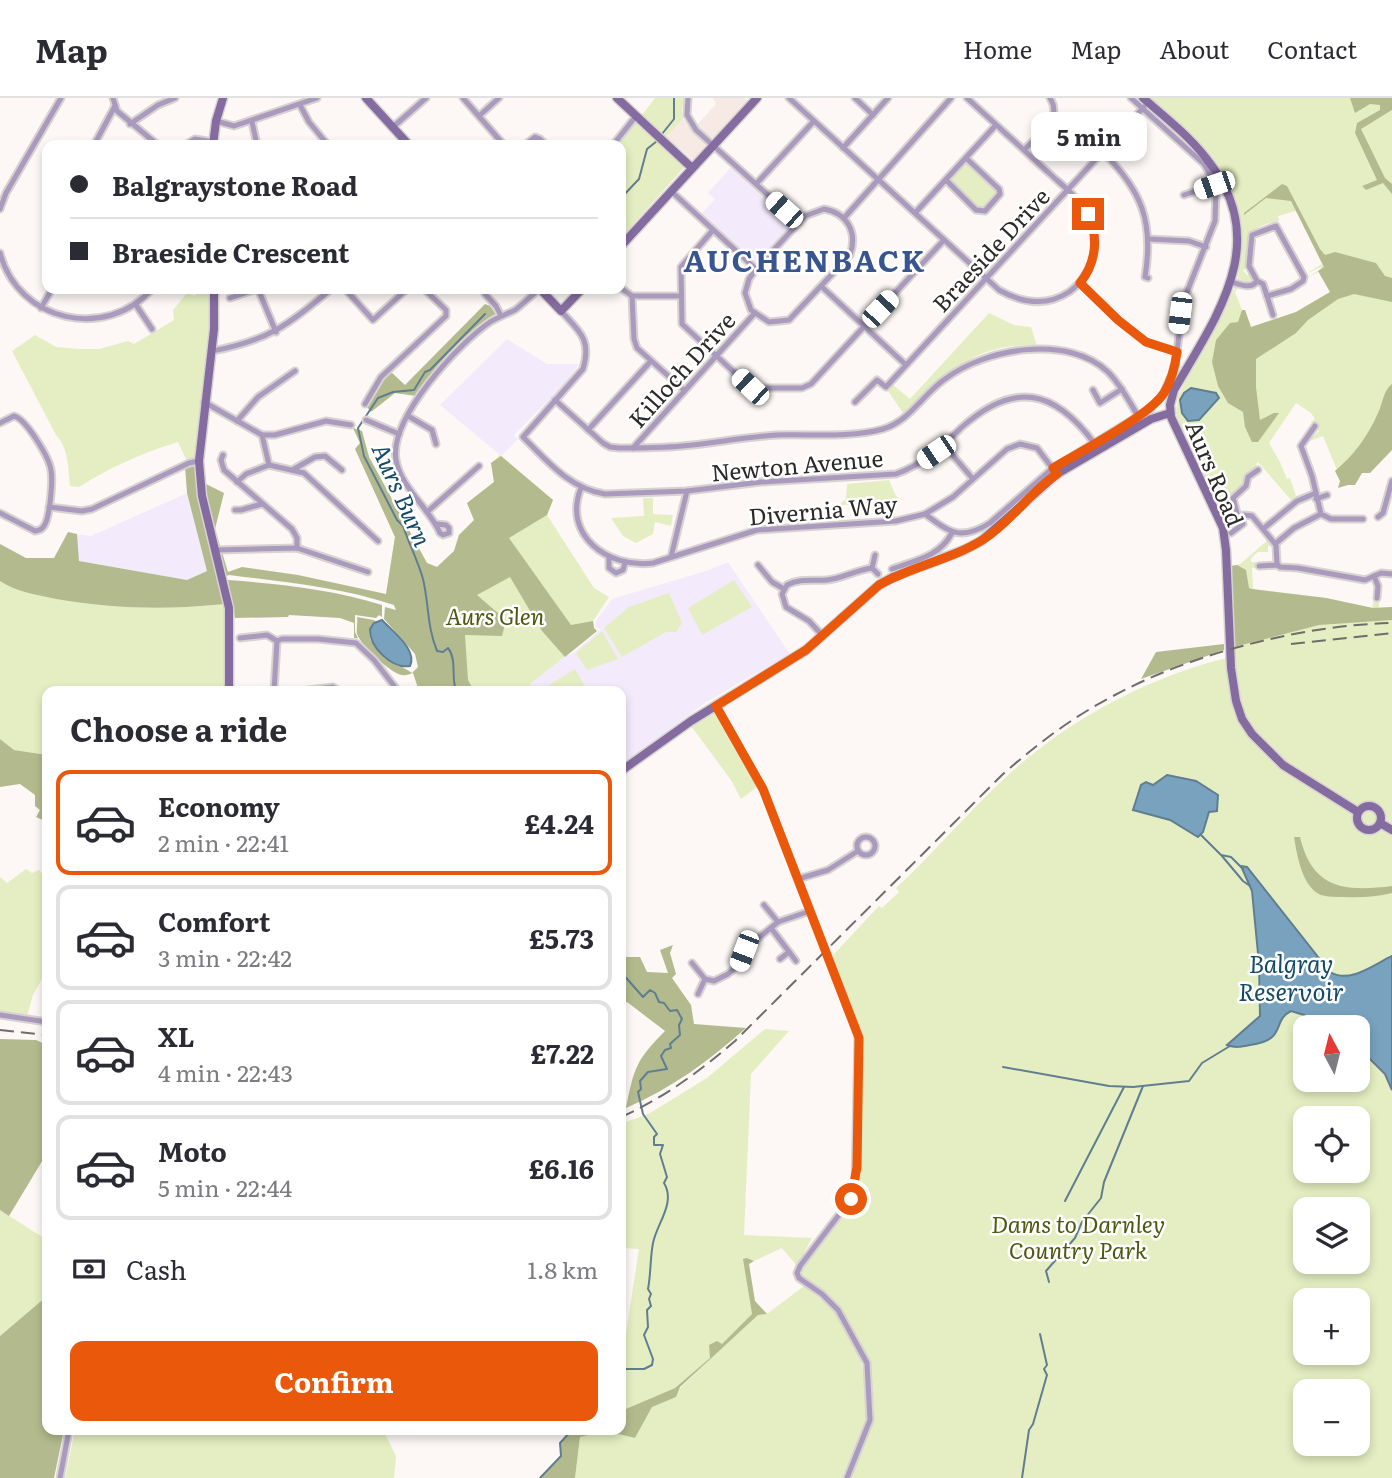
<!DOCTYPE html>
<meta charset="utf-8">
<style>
body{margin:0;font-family:Literata,serif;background:#f2f2f3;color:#2b2b33;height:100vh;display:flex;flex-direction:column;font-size:26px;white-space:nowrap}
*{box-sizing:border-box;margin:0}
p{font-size:23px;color:#7c7c81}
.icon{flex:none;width:38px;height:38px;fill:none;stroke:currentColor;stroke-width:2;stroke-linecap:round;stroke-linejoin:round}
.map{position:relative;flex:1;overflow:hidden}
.details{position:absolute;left:42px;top:588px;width:584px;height:749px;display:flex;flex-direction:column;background:#fff;border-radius:14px;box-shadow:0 4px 10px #0003}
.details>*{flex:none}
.banner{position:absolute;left:42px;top:42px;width:584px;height:154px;border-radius:14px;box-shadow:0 4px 10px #0003;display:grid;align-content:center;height:154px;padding:0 28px;background:#fff}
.needle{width:46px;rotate:353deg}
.buttons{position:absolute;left:1293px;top:917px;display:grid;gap:14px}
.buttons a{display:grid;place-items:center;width:77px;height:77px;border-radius:14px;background:#fff;box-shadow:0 4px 10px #0003;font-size:35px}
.end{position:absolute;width:32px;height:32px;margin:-16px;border:9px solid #ea580c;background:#fff;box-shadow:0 0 0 4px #fff}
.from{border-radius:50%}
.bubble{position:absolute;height:49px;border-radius:14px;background:#fff;box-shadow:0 4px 10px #0003;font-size:23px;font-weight:700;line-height:49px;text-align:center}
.car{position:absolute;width:21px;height:42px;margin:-21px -10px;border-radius:9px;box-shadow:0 0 5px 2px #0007;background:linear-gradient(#fff 24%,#345 0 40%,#fff 0 76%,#345 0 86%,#fff 0)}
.banner b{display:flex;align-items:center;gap:24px;height:66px;font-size:26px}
.banner b+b{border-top:2px solid #e1e1e2}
.banner i{width:18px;height:18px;background:#2b2b33}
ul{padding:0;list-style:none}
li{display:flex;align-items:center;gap:21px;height:105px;margin:0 14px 10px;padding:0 14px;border:4px solid #e1e1e2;border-radius:14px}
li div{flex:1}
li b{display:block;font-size:26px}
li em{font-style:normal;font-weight:700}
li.on{border-color:#ea580c}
li>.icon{width:63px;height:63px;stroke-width:1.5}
h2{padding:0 28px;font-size:32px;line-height:84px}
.pay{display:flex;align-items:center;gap:18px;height:77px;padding:0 28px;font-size:26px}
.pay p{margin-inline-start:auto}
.action{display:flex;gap:14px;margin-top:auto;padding:14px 28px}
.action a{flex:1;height:80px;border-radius:14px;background:#ea580c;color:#fff;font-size:28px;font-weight:700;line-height:80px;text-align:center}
header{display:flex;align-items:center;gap:42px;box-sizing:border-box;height:98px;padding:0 35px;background:#fff;border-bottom:2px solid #e1e1e2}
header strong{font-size:33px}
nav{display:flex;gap:38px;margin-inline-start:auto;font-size:24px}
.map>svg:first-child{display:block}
</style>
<header>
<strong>Map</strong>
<nav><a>Home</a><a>Map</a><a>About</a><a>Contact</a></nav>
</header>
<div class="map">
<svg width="1392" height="1380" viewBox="0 0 1392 1380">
<rect width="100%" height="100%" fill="#fdf8f6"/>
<g fill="#f7eae5">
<polygon points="713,0 744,0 748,3 715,39 711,40 697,27 716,6"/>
<polygon points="683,21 687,27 706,44 705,50 693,62 666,39"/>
</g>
<g fill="#f3ebfc">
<polygon points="732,68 791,123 792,127 759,163 754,164 702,115 715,101 708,95"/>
<polygon points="507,241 547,266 579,266 564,287 514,337 518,341 501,358 440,307"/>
<polygon points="187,395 207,466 207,473 187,482 79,463 77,436 91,438"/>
<polygon points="728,464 790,556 706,604 621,668 621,593 534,593 530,586 560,561 573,555 601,531 595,530 596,523 612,501 709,472"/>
</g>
<g fill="#e5eec2" fill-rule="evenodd">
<polygon points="655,0 684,0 682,13 683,21 666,39 642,17"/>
<path d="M1150 0H1392V329L1348 376 1335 373 1337 372 1323 338 1307 344 1319 333 1311 324 1315 321 1311 315 1296 305 1269 345 1280 364 1287 381 1290 380 1296 398 1291 402 1258 364 1256 366 1258 369C1247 378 1241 390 1231 399L1234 414 1227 416V419L1224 417 1188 345 1186 334 1182 333 1176 315 1178 298 1235 190H1238L1235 194 1242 212H1245L1251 229 1296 214 1330 194 1319 174 1308 179 1321 171V169L1306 176 1322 166 1296 113 1278 118 1279 123C1243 130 1250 138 1248 170L1243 172 1247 177 1250 175 1253 180 1249 184 1238 181 1241 135 1240 119 1230 91 1211 57Z"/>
<polygon points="635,20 685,68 621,140 621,47 614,47"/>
<polygon points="965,65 969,65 997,92 995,99 986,108 978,108 951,84 951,80"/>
<path d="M197 191H208L210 214 208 250 194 360 186 361 178 344C142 355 111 369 79 389L70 388C68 370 69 351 56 337L12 253 35 237 56 249 78 251H99L128 243 134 246 174 222 173 212 187 195 195 198Z"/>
<path d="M989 215 1014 227 1031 229 1037 248C975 243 944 278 903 315L888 293 893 287 910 301Z"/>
<polygon points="353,330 362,333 369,359 427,465 437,469 454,453 459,437 474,422 467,405 494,384 491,365 500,357 553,402 547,417 594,490 609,499 593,523 594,530 597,533 530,586 534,593 432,593 389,497 386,496 395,439 355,351 360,345"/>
<polygon points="889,382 896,398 900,400 888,406 841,407 841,405 846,401 847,386"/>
<polygon points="643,400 653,400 653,416 673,417 671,428 655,424 653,436 636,445 623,438 611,420 644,418"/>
<path d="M1268 442 1272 448H1268V454H1258L1251 460V464L1273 465 1252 470 1253 491 1326 500 1372 510 1374 501 1379 502V510L1392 509V1380H851L874 1317 870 1264 842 1211 828 1197 800 1176 801 1170 834 1125 853 1105 857 1087 860 944 833 863V857L879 808 882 810 899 794 896 790C934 755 967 715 1005 680 1068 621 1150 578 1234 558L1231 468 1240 466ZM1306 929H1358V982H1306ZM1306 1020H1358V1073H1306ZM1306 1111H1358V1164H1306ZM1306 1202H1358V1255H1306ZM1306 1293H1358V1346H1306Z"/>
<polygon points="734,482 752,509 702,537 688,510"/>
<path d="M0 483C16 494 37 497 57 501 112 511 168 512 225 506L224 593H47V657L14 652 0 641Z"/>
<polygon points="669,495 682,525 676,534 666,534 622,559 604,530 629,509"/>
<polygon points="602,533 618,561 587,572 576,555"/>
<polygon points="575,571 588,593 544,593 543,591"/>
<polygon points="714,615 719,619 757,689 741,701 731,682 691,628"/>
<polygon points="26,771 32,775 39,772 47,782 47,872 33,897 27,918 0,914 0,779 7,785"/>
<polygon points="765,931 789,933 751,976 744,1137 812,1140 797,1168 782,1150 754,1163 747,1160 752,1216 722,1247 710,1247 710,1260 758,1217 767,1216 804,1188 834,1212 861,1262 866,1291 867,1318 842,1380 575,1380 580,1339 606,1333 635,1340 652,1309 678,1292 708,1263 675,1290 621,1313 621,1268 639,1151 621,1150 621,1026 650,1015 707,980"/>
<polygon points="0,1112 47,1142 47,1198 0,1238"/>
<polygon points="75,1332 383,1332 396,1358 394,1380 65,1380"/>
</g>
<g fill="#b3bb8e">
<polygon points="1350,0 1392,0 1392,12 1361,31 1385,80 1392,86 1392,96 1383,85 1366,92 1362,88 1377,82 1355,35 1357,25 1380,12 1380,7 1370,6 1355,15"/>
<polygon points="1282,86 1287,88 1320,151 1325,157 1335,154 1376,165 1385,178 1392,180 1392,204 1354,196 1338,201 1308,222 1296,235 1256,261 1256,289 1260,322 1274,315 1279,315 1258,344 1252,344 1245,329 1243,314 1228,305 1218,288 1212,264 1216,242 1230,225 1238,224 1242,212 1245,212 1251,229 1296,214 1330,194 1318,173 1324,169 1291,103 1266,100 1244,117 1244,115"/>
<path d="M485 206 490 208 496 216C466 239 439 267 416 298L395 295 371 314 366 308 390 273 405 287Z"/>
<path d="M1392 286V352L1370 375H1362L1355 387H1348L1338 390 1340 383 1335 373C1354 357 1368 338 1378 315 1383 305 1383 293 1392 286Z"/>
<path d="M353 330 362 333 369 359 427 465 437 469 454 453 459 437 474 422 467 405 494 384 491 365 501 358 553 402 547 417 509 440 571 527 593 523 594 530 597 533 565 559 542 533 510 479 477 497 506 522 502 538 465 537 468 582 474 593H419L413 575C409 576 406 578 402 577 391 576 360 546 357 536 356 531 358 524 357 519L374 522 376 524C352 545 400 566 412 575L418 569 415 556 384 521 385 509 396 512 394 507C340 489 285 484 229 477L220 480 225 506C168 512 112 511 56 501 38 497 16 494 0 483V446L26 460H54L68 434 77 436 79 463 187 482 207 473 187 395 185 369 201 368 204 385 224 395 215 431 228 474 242 469 298 477 386 496 395 439 355 351 360 345Z"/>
<polygon points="1237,467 1246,472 1249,490 1252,491 1326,500 1373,510 1392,509 1392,522 1319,527 1234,549 1231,468"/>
<path d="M228 482C280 486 332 491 382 507V519L379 517 376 520 355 517V534L358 540H354V525L340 520 289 517 288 519 235 520Z"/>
<polygon points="1224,546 1224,552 1141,581 1156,554"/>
<polygon points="0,641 14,652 47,657 47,724 36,719 40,712 35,708 35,697 20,686 0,689"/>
<path d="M1294 739H1300C1312 791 1345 794 1392 788V795C1375 799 1361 800 1343 799 1336 799 1328 799 1321 797 1302 789 1297 757 1294 739Z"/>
<path d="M673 847 670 855 676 876 672 880 691 907 694 926 746 930C709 963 672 990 626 1010 634 970 636 962 665 933L627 904 621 905V859H640L647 874 668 875 660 852Z"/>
<polygon points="0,941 36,942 47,947 47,1055 9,1118 0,1112"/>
<polygon points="747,1160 754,1163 749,1166 755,1203 767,1216 758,1217 680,1289 676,1299 652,1309 635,1340 606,1333 580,1339 575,1380 540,1380 561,1358 560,1345 572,1332 621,1332 621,1313 675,1290 710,1260 709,1247 717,1243 722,1246 752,1216 743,1161"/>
<polygon points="47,1198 47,1332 64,1332 54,1380 0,1380 0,1238"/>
</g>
<g fill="#78a2be" stroke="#617e91" stroke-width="2">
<polygon points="1191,290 1216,295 1219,300 1199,322 1188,323 1182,315 1180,302 1184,295"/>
<path d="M382 522C392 533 418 552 410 568 392 571 369 549 370 531L374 525Z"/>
<polygon points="1167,677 1196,683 1218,697 1217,713 1209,714 1203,734 1198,739 1170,722 1133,712 1141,687 1146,684 1153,687"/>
<path d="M1241 768 1247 769 1330 874C1350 886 1373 867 1392 858V992L1385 976 1358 949V929H1316L1304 917 1291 913C1271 923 1288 942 1250 947 1241 949 1235 950 1227 947L1260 918 1259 866 1252 793Z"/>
</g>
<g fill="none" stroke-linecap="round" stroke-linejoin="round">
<g stroke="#617e91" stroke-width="2">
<polyline points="662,36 674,21 674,0"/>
<polyline points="621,100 639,81 647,51 657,43"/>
<polyline points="553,193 557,191"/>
<path d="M456 593C451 579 457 561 448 550L443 554 437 553C427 529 429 506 423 481 418 463 409 446 403 428L397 422 364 358 358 330 378 300 393 294 414 292 425 274 430 272 485 216"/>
<polyline points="1201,737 1221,757 1231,759 1243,771"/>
<polyline points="1222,758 1243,783 1250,788"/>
<path d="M621 874 643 899 650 892 655 895 659 904 664 905 670 913 677 912 682 921 679 927 680 937 670 946 671 950 665 952 661 958 667 971 648 974 640 983 641 991 638 994 643 1016 657 1036 654 1039V1047H663L660 1056 667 1079 664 1085C676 1105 657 1125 653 1145 650 1160 651 1176 648 1191L651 1196 649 1201 651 1208 647 1212 648 1229 644 1237 653 1261 652 1267 644 1271H621"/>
<polyline points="1003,969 1109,988 1133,989 1189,983 1202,965 1230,948"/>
<polyline points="1065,1103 1124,989"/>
<polyline points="1049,1184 1046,1173 1075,1140 1082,1124 1101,1100 1104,1084 1143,988"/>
<polyline points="540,1380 561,1358 560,1345 572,1332"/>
<polyline points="1022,1380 1029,1332 1033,1326 1047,1277 1044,1271 1047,1267 1040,1236"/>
</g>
<g stroke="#d7d3d1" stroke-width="9">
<g id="street">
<polyline points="113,0 117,13 158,47"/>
<polyline points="463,0 504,47"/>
<polyline points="688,0 687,17 696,32 799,125"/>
<path d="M789 0 999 192C1022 205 1046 209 1069 194 1094 176 1103 141 1087 114 1078 99 1062 87 1050 76 1022 50 994 25 967 0"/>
<polyline points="855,0 873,17"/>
<polyline points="300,7 309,24 328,47"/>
<polyline points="479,18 499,0"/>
<polyline points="216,23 234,28 317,0"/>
<polyline points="252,24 257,47"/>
<polyline points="130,26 158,7 175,0"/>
<polyline points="393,29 426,0"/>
<polyline points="94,47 115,8"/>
<polyline points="185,47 195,41 213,44"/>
<polyline points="525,47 535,39 540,41 546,47"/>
<polyline points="613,47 636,18"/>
<polyline points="843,50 888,0"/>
<path d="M1024 52C1037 38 1064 21 1050 0"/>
<path d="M1103 54C1142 93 1154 124 1145 179L1148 180"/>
<polyline points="946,82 976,112 985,113 1000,96 999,91 966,60"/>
<polyline points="756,86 814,23"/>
<polyline points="671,93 756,171"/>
<polyline points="1184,97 1214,87"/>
<polyline points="0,111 6,95 61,0"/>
<path d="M824 111C847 115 858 134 850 157L789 222 769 224 751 212 745 195 749 181 756 171 805 118Z"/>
<polyline points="915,115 996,27"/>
<polyline points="844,120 951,0"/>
<polyline points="713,132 681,169 682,226 750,289 756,290 802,290 811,286 944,142"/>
<polyline points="1149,141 1189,143 1206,149"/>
<path d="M0 155C18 224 106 243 152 191"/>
<path d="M1231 184C1240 186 1251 192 1257 183L1249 168 1252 137 1276 128 1304 179 1303 183 1291 191 1267 198 1263 186 1257 183"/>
<polyline points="1080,185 1118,222 1146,244 1177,254"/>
<polyline points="822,189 906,267"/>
<polyline points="621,190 632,198 680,198"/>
<polyline points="258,191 276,234"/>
<polyline points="345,191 373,222 407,191"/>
<polyline points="485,196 496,208 501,218"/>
<polyline points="632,198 634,241 637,250 684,292"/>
<polyline points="1267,198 1273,217"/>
<polyline points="230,200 257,191"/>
<polyline points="136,207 152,231"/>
<polyline points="41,210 52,191"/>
<path d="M561 213C579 233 592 241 583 271L523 339C547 363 570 391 605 396L687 393 761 384 896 376C924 366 941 349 962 329 1014 283 1054 291 1094 345"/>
<path d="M212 253C267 243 289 227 331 191"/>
<polyline points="1093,292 1100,305 1122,291"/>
<path d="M555 302 603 345 610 349 619 350C640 350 661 350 682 348 714 345 746 339 777 337 812 336 850 340 883 331 910 323 923 296 945 281 986 250 1068 236 1108 274 1121 287 1129 303 1138 318"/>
<polyline points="204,304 262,337 275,337 326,323 351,327"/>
<polyline points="855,304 877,282 886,289 1144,9"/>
<polyline points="365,306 381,279 446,218 446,212 424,191"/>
<polyline points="408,318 432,332 436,346"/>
<polyline points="366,322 399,336"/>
<polyline points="237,323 258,299 295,273"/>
<path d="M0 325 14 318C26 321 49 359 51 372 53 382 50 420 44 428 41 432 40 432 35 433L0 415"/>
<polyline points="1315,328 1301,348 1312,378 1321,416 1331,421 1363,421"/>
<polyline points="588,332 651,263"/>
<polyline points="262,337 269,367"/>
<polyline points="944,347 973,381"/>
<polyline points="633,350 754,216"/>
<polyline points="223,357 221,362 224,372 292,431 297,440 297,450"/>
<polyline points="294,371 315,359 325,358 342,372"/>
<polyline points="237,384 246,376 269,367 304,375 378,443"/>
<path d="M581 390C562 437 608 471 653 465L757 432 896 423 925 416 953 399 1007 351 1020 346 1037 350 1053 371"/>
<polyline points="1316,401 1327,397"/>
<polyline points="49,409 82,413 92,411 189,365 199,363"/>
<polyline points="235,412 241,412 262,406"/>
<polyline points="427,414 479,368"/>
<path d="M925 416C950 435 961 443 990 425L1053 370 1150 311 1163 296 1175 270 1183 204 1215 123 1216 94 1211 78 1204 66 1131 0"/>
<polyline points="1238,419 1233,400 1246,388 1248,379 1258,372"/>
<polyline points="1378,419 1383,415 1392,383"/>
<polyline points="1221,425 1244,417 1252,418 1276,447 1277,466 1280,469 1298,470 1365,482 1381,475 1392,476"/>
<path d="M437 426 446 427 449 430V435L443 437 440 435C430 411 401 390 396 362 389 320 458 246 490 224 498 219 507 216 515 212 523 206 531 198 539 191"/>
<polyline points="1263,431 1297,403 1316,395"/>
<polyline points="1231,435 1243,426 1241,419"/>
<polyline points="1275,446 1294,430 1321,416"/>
<polyline points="216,452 297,450 368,474"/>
<polyline points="671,459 687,393"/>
<polyline points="609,460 609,470 616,475 623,472 625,465"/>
<polyline points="758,467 772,484 784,491"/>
<polyline points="1259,468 1278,467"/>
<polyline points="872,470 875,457"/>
<path d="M892 471C916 462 939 459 952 435"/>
<polyline points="1374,478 1378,488 1377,500"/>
<path d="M823 538 809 523 786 509 782 496 787 487C799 480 813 483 827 482 841 481 856 472 872 470L878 476"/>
<polyline points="240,540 267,537 277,543"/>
<polyline points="261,593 274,593"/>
<polyline points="274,593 277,543 282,541 318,541 356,545 374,562 398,593"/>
<polyline points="301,593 333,589 339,593"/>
<polyline points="716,608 763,691 858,936 855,1089 851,1101 800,1168 797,1175 799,1180 822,1196 838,1212 867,1265 870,1322 847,1380"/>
<circle cx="866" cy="748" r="9"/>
<polyline points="798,781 828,772 858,753"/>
<polyline points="764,807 778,824"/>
<polyline points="771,830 796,863"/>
<polyline points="780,861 789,854"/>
<polyline points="692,865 705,881 714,883 728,876 737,868 746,850 778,824 810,813"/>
<polyline points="698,896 705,881"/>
<polyline points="0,917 47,924"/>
<polyline points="60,1380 69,1332"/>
</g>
</g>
<g stroke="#d7d3d1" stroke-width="11">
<g id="secondary">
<polyline points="366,0 409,47"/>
<polyline points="617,0 692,70"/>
<path d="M1143 0C1165 19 1188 37 1206 60 1273 143 1218 216 1174 292L1170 307 1171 319 1223 430 1226 452 1231 570 1236 603 1242 621 1252 636 1283 667 1358 714"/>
<polyline points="213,47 216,23 223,0"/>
<polyline points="621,148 757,0"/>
<polyline points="214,191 214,231 199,363 202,398 229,510 229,593"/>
<polyline points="540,191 561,213 582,191"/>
<polyline points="621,673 691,623 806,552 879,487 893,479 964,452 981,443 1057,376 1151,321 1170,315"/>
<circle cx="1369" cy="720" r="12"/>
<polyline points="1380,725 1392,732"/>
</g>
</g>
<use href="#street" stroke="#aa9abe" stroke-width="5"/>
<use href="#secondary" stroke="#856ca0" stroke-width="8"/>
<g stroke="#6f6c6b" stroke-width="2" stroke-dasharray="14 7" stroke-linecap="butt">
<polyline points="1291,546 1392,535"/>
<polyline points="0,932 47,937"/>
<path d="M621 1019C664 1000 700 973 735 943L1002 677C1037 646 1074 618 1115 597 1193 555 1304 527 1392 525"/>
</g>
</g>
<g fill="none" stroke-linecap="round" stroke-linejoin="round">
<path stroke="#ea580c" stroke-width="9" d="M851 1101 857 1069 859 940 763 691 716 608 806 552 879 487C912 468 951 462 984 441 1011 424 1030 394 1057 376L1053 370C1080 354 1149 318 1164 295 1172 282 1175 268 1177 254L1146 244 1118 222 1080 185C1096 165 1099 140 1088 116"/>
</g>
<g text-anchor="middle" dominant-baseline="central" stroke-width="5" stroke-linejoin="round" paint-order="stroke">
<g font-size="23" fill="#2c2a29" stroke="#fff">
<text transform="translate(990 151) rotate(-47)">Braeside Drive</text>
<text transform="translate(681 271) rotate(-48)">Killoch Drive</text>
<text transform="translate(797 366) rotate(-5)">Newton Avenue</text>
<text transform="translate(1216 375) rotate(67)">Aurs Road</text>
<text transform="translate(823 411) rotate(-5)">Divernia Way</text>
</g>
<g font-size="23" font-style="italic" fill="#4f5810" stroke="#fff">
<text x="495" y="517">Aurs Glen</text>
<text x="1078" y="1125">Dams to Darnley<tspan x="1078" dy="26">Country Park</tspan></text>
</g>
<g font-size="24" font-style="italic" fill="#154a67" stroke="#fff">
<text transform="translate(403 396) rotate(66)">Aurs Burn</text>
<text x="1291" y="864">Balgray<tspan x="1291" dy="28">Reservoir</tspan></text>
</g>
<g font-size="30" font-weight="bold" letter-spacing="2" fill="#39558f" stroke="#fff">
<text x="805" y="161">AUCHENBACK</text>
</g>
</g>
</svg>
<div class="buttons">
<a><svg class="needle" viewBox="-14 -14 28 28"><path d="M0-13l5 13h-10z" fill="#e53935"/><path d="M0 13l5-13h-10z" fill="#7c7c81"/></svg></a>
<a><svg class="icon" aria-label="locate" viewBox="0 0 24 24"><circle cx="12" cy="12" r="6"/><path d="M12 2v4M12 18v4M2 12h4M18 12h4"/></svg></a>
<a><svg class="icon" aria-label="layers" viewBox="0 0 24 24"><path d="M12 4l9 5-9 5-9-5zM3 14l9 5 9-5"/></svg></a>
<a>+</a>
<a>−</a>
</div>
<i class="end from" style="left:851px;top:1101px"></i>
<i class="end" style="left:1088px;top:116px"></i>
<div class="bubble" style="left:1031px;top:14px;width:116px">5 min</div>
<i class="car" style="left:1214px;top:87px;rotate:251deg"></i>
<i class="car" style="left:784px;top:112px;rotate:312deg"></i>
<i class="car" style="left:880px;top:211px;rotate:43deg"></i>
<i class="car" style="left:1180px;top:215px;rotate:187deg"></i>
<i class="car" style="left:750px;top:289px;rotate:313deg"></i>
<i class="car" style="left:936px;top:354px;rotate:236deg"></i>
<i class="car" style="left:744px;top:853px;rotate:201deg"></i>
<div class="banner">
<b><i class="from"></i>Balgraystone Road</b>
<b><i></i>Braeside Crescent</b>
</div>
<section class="details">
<h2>Choose a ride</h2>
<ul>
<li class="on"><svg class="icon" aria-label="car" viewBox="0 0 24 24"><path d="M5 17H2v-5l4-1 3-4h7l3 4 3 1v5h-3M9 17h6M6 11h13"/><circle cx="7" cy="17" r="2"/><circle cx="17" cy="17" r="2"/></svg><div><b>Economy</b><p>2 min · 22:41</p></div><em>£4.24</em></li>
<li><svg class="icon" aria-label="car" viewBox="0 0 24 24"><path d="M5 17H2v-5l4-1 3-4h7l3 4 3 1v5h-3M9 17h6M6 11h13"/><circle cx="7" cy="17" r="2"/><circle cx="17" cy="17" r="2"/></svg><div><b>Comfort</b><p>3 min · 22:42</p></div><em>£5.73</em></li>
<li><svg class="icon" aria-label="car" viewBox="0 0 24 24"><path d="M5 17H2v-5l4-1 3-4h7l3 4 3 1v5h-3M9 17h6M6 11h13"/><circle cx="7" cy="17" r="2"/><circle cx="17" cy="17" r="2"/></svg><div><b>XL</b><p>4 min · 22:43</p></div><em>£7.22</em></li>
<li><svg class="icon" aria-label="car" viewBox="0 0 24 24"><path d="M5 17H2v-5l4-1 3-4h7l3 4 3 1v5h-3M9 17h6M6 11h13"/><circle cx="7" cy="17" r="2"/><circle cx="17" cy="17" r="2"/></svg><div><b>Moto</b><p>5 min · 22:44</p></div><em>£6.16</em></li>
</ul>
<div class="pay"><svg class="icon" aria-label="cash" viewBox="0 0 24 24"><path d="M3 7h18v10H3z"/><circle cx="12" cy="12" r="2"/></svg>Cash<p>1.8 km</p></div>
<div class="action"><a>Confirm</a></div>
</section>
</div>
